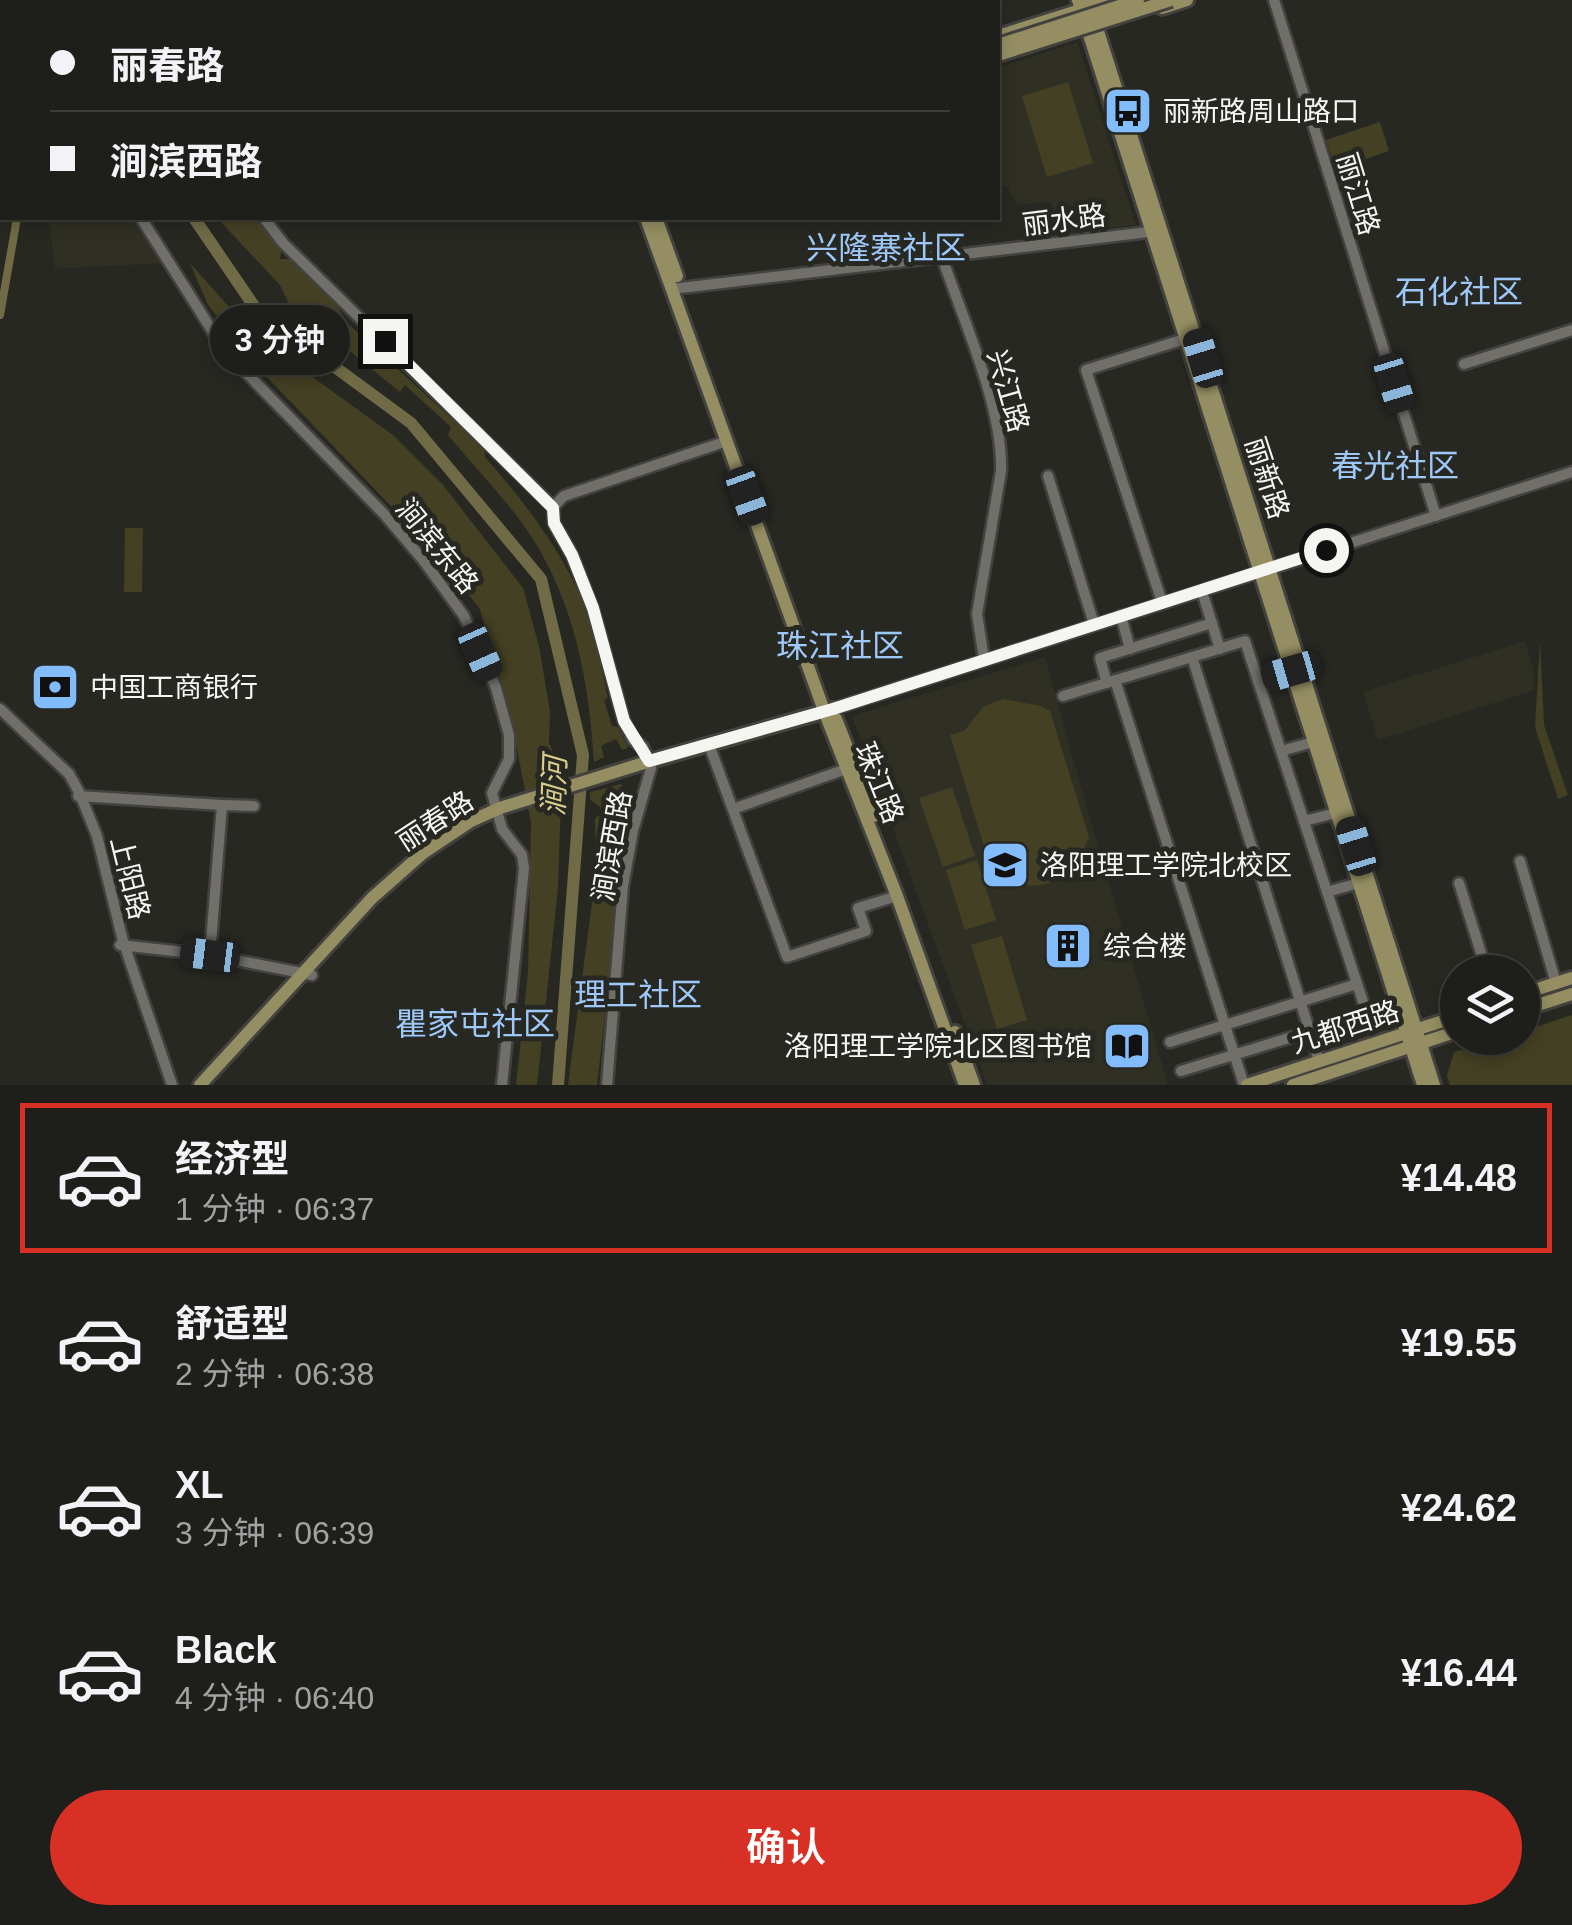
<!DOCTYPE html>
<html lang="zh">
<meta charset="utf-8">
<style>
body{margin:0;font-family:Helvetica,"Noto Sans SC",sans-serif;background:#2b2b27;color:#f1f3f6;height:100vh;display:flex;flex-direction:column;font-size:38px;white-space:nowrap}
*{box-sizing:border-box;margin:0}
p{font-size:32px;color:#a1a2a2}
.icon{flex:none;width:55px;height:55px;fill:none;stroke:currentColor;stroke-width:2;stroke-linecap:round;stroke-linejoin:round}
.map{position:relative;height:1085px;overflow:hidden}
.sheet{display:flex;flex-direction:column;background:#1e1e1a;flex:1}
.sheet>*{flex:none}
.hud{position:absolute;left:0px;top:0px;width:1000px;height:220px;box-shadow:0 5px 15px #0003,0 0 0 2px #3c3c39;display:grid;align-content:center;height:220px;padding:0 50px;background:#1e1e1a}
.controls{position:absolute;left:1440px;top:955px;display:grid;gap:20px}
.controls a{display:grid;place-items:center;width:100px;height:100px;border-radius:50%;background:#1e1e1a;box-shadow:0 5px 15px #0003,0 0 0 2px #3c3c39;font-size:50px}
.end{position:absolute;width:45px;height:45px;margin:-22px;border:12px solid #f5f5f2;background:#111;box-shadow:0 0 0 5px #111}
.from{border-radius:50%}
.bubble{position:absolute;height:70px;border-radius:35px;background:#1e1e1a;box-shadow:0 5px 15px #0003,0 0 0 2px #3c3c39;font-size:32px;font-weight:600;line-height:70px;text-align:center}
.car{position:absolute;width:30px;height:60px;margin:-30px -15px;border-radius:12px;box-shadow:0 0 8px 2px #0007;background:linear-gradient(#222 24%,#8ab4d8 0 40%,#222 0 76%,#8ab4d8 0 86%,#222 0)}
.hud b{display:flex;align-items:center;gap:35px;height:95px;font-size:38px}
.hud b+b{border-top:2px solid #3c3c39}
.hud i{width:25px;height:25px;background:#f1f3f6}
ul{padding:18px 0 0;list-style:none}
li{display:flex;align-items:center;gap:30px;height:150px;margin:0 20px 15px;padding:0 30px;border:5px solid transparent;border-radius:0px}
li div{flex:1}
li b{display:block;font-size:38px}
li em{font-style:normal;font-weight:600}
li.selected{border-color:#d93025}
li>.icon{width:90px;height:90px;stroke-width:1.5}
.primary-button{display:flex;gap:20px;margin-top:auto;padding:20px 50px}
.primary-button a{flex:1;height:115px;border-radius:60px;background:#d93025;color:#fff;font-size:40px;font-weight:600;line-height:115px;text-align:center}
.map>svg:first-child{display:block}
</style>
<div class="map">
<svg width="1572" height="1085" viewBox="0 0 1572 1085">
<rect width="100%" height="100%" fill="#282823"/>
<g fill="#302f24">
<polygon points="1077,42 1136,225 1059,234 1051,202 1017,205 1006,185 998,188 998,68"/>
<polygon points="49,218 131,218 163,263 55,269"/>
<polygon points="1525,641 1535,676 1532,678 1535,690 1378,740 1363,692"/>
<polygon points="1045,657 1085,801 1168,1085 987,1085 852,716"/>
</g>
<g fill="#444024">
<polygon points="1068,82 1093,163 1047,177 1022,96"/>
<polygon points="1380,122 1389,151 1336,169 1326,140"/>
<path d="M217 218H262L283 243 280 259H293L329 286 344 320 484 448 485 457C525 503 562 550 585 607 597 635 601 669 608 698L604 700 612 726 618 727 628 748 622 750 616 739 601 746 604 757 594 762C589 682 575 604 531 536 507 500 475 468 448 435L451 427 405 385 400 392 346 348 338 352 292 310 280 285Z"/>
<polygon points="190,263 254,335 393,435 443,485 523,588 539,646 550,711 549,743 562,769 558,888 537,1085 516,1085 528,973 531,823 516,743 480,609 438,555 263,373 208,305"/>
<polygon points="125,528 143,528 142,592 124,592"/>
<polygon points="1540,641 1544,725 1568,795 1558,799 1535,727"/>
<path d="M1003 699 1041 706 1050 711 1089 837C1071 886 1031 902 990 866L950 735 964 731 983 707Z"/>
<polygon points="622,784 620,883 597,1085 568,1085 596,872 595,820 597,816 600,817 600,807 590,799 590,792"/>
<polygon points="952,787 975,856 943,867 919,798"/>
<polygon points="977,860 996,920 965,930 946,870"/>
<polygon points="1002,936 1027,1020 997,1029 971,945"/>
<polygon points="1572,1015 1572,1085 1450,1085 1447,1076 1454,1052 1501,1038 1522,1038 1523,1031"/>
</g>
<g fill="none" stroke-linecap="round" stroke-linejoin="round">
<polyline stroke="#706b46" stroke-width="8" points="0,315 17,218"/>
<polyline stroke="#706b46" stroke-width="12" points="194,218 256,309 411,423 541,579 583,755 558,1085"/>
<g stroke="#43423f" stroke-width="15">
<g id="minor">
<polyline points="829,0 830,2"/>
<polyline points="1274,0 1436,516"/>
<polyline points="87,2 89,0"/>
<polyline points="280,2 290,0"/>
<polyline points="0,102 2,99"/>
<polyline points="0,158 2,156"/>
<polyline points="141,218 225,351 384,514 423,560 464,616 496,688 509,735 509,759 492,793 502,829 522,855 524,868 502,1085"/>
<polyline points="264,218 283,243 553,507 554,523 572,555 593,609 624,721 633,740 643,747 651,768 633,831 623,886 607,1085"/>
<path d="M942 257C963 320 1003 406 1001 471L977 614 984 659"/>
<polyline points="672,289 1157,231"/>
<polyline points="1464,364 1572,330"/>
<polyline points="1048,476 1094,624"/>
<polyline points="553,507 564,496 727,441"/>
<polyline points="1204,598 1220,649"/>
<polyline points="1162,602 1086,370 1191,337"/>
<polyline points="1121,616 1130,649"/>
<polyline points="1192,657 1319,1061"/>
<polyline points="1115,680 1244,1085"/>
<polyline points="1258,680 1295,670"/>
<polyline points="1107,683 1100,658 1212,623"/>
<polyline points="1063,696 1245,641 1367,1014 1181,1071"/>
<polyline points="0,709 69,774 79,792 97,836 123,941 172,1085"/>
<polyline points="833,709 1572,472"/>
<polyline points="711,750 787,957 866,931 858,908 897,896"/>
<polyline points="1281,751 1317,741"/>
<polyline points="78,796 222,805"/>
<polyline points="733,809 846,769"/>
<polyline points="1304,821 1340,812"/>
<polyline points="1520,861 1556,983"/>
<polyline points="1459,883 1487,972"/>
<polyline points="1327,892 1362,882"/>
<polyline points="120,945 210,955 312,975"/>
<polyline points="210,955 222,805 254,806"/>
<polyline points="1170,1042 1357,984"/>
</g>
</g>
<g stroke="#43423f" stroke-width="18">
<g id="major">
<polyline points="575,0 575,2"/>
<polyline points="1078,0 1423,1085"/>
<polyline points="1088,0 1434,1085"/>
<polyline points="115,2 117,0"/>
<polyline points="129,2 132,0"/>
<polyline points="1162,8 1187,0"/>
<polyline points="998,36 1112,0"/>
<polyline points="0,135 2,131"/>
<polyline points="0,148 2,145"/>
<polyline points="646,218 826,716 897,896 965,1085"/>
<polyline points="656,218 677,276"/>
<polyline points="836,719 874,816"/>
<polyline points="1522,994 1572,978"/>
<polyline points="1522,1010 1572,994"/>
<polyline points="955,1032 974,1085"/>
<polyline points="200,1085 372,898 423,853 471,821 500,808 647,762 833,709"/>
<polyline points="1247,1085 1458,1016"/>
<polyline points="1293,1085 1458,1031"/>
</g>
</g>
<use href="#minor" stroke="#706f6a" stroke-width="10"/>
<use href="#major" stroke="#948e62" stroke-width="12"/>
<g stroke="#43423f" stroke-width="18" stroke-linecap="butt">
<g id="major-bridge">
<polyline points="998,45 1138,0"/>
<polyline points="998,55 1171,0"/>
</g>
</g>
<use href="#major-bridge" stroke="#948e62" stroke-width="12"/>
</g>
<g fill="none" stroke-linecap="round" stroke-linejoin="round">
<polyline stroke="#f5f5f2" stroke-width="12" points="385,341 553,508 554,523 572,555 593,608 624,721 649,761 833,709 1326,550"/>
</g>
<defs>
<g id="bus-square" transform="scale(2.5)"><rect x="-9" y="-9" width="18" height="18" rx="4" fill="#83bcfa" stroke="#282823"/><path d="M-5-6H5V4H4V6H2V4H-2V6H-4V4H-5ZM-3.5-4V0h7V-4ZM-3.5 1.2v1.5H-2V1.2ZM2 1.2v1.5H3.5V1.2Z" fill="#111"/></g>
<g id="bank-square" transform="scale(2.5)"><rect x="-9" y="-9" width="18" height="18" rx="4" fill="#83bcfa" stroke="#282823"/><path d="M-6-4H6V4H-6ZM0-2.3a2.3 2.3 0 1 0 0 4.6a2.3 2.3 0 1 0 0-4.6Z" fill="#111"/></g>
<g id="university-square" transform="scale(2.5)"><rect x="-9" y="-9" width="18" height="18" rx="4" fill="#83bcfa" stroke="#282823"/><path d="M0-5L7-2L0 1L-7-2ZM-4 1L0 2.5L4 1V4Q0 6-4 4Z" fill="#111"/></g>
<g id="building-square" transform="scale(2.5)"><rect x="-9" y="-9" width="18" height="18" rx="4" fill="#83bcfa" stroke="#282823"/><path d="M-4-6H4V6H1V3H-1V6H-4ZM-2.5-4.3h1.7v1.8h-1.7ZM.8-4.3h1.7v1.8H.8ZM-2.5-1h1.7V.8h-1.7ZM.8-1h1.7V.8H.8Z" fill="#111"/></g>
<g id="library-square" transform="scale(2.5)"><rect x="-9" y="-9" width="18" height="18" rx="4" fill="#83bcfa" stroke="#282823"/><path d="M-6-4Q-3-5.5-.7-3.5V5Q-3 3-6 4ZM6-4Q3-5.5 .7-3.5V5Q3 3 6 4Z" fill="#111"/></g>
</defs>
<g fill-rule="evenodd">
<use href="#bus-square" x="1128" y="111"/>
<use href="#bank-square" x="55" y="687"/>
<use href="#university-square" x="1005" y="865"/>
<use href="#building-square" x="1068" y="946"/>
<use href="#library-square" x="1127" y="1046"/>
</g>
<g text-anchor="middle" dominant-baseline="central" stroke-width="10" stroke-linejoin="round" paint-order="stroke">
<g font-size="28" fill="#f5f5f2" stroke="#282823" text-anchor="start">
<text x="1163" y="111">丽新路周山路口</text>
<text x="90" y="687">中国工商银行</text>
<text x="1040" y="865">洛阳理工学院北校区</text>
<text x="1103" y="946">综合楼</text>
<text x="1092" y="1046" text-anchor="end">洛阳理工学院北区图书馆</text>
</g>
<g font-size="28" fill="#f5f5f2" stroke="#282823">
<text transform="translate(1358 194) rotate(73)">丽江路</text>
<text transform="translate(1064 220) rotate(-7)">丽水路</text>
<text transform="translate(1008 391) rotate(74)">兴江路</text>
<text transform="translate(1267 478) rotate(72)">丽新路</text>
<text transform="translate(437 546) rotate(51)">涧滨东路</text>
<text transform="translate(879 783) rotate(68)">珠江路</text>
<text transform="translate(435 821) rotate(-33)">丽春路</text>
<text transform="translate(612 846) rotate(-80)">涧滨西路</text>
<text transform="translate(130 878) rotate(76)">上阳路</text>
<text transform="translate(1345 1027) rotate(-18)">九都西路</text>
</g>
<g font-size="30" font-style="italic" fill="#d7ce8d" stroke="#282823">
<text transform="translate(554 786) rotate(-88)">涧河</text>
</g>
<g font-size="32" fill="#9ec8f7" stroke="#282823">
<text x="886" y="248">兴隆寨社区</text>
<text x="1459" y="292">石化社区</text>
<text x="1395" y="466">春光社区</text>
<text x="840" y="646">珠江社区</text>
<text x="638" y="995">理工社区</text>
<text x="475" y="1024">瞿家屯社区</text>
</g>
</g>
</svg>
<div class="controls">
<a><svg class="icon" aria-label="layers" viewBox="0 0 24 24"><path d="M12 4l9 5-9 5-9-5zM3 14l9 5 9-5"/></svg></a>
</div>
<i class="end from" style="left:1326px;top:550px"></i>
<i class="end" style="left:385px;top:341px"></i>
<div class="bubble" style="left:210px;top:305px;width:140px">3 分钟</div>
<i class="car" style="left:1203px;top:358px;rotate:343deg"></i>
<i class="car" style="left:1394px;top:383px;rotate:163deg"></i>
<i class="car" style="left:747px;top:496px;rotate:160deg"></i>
<i class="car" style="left:480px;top:652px;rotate:156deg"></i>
<i class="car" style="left:1291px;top:671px;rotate:254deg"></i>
<i class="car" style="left:1356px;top:846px;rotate:343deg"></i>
<i class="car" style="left:210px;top:955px;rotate:277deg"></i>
<div class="hud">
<b><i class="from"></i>丽春路</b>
<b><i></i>涧滨西路</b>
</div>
</div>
<section class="sheet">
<ul>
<li class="selected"><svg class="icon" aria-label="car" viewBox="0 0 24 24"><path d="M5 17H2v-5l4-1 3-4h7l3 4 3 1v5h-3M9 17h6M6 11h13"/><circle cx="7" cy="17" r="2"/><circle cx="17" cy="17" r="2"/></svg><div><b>经济型</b><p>1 分钟 · 06:37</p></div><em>¥14.48</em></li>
<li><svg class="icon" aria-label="car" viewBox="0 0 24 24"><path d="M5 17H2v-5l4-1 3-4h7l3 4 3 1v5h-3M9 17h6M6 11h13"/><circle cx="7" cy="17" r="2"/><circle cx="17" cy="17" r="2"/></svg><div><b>舒适型</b><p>2 分钟 · 06:38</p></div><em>¥19.55</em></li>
<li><svg class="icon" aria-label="car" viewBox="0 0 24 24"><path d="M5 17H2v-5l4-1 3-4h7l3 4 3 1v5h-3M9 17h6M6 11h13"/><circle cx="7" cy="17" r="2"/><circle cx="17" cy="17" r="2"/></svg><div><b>XL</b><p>3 分钟 · 06:39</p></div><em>¥24.62</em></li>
<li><svg class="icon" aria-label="car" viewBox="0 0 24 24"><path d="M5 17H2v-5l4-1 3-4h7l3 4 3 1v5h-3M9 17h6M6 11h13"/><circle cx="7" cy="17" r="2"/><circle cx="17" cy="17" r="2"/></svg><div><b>Black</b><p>4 分钟 · 06:40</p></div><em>¥16.44</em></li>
</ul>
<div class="primary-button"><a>确认</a></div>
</section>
